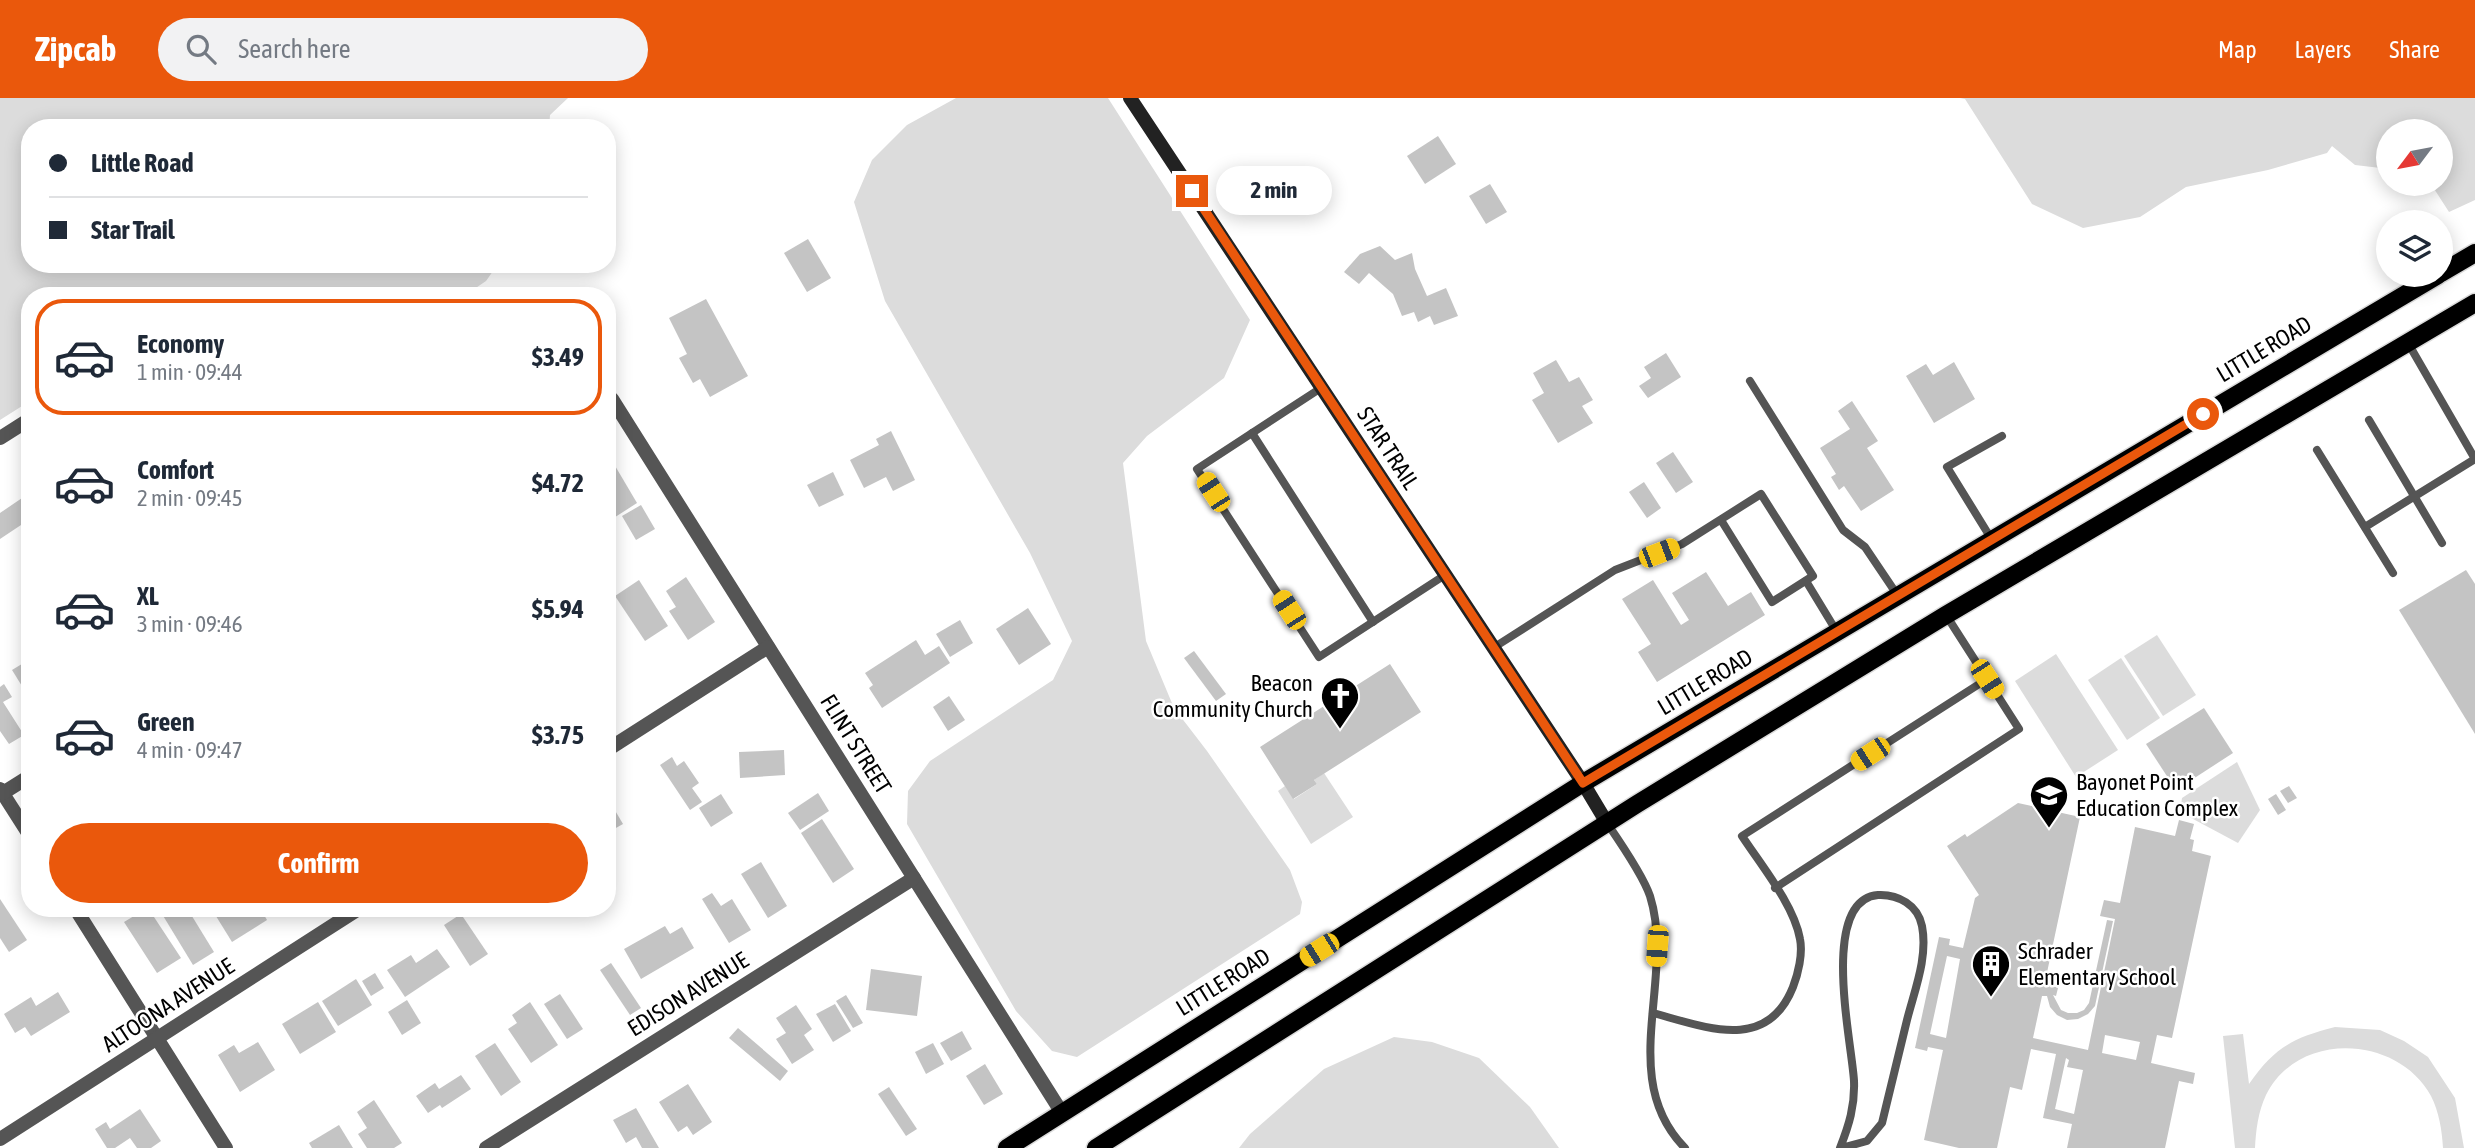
<!DOCTYPE html>
<meta charset="utf-8">
<style>
body{margin:0;font-family:"Asap Condensed",sans-serif;background:#f2f2f3;color:#1f2937;height:100vh;display:flex;flex-direction:column;font-size:26px;white-space:nowrap}
*{box-sizing:border-box;margin:0}
p{font-size:23px;color:#747a83}
.icon{flex:none;width:38px;height:38px;fill:none;stroke:currentColor;stroke-width:2;stroke-linecap:round;stroke-linejoin:round}
.map{position:relative;flex:1;overflow:hidden}
.sheet{position:absolute;left:21px;top:189px;width:595px;height:630px;display:flex;flex-direction:column;background:#fff;border-radius:28px;box-shadow:0 4px 18px #0003}
.sheet>*{flex:none}
.hud{position:absolute;left:21px;top:21px;width:595px;height:154px;border-radius:28px;box-shadow:0 4px 18px #0003;display:grid;align-content:center;height:154px;padding:0 28px;background:#fff}
.needle{width:46px;rotate:238deg}
.fabs{position:absolute;left:2376px;top:21px;display:grid;gap:14px}
.fabs a{display:grid;place-items:center;width:77px;height:77px;border-radius:50%;background:#fff;box-shadow:0 4px 18px #0003;font-size:35px}
.end{position:absolute;width:32px;height:32px;margin:-16px;border:9px solid #ea580c;background:#fff;box-shadow:0 0 0 4px #fff}
.from{border-radius:50%}
.bubble{position:absolute;height:49px;border-radius:24px;background:#fff;box-shadow:0 4px 18px #0003;font-size:23px;font-weight:700;line-height:49px;text-align:center}
.car{position:absolute;width:21px;height:42px;margin:-21px -10px;border-radius:9px;box-shadow:0 0 5px 2px #0007;background:linear-gradient(#f5c518 24%,#345 0 40%,#f5c518 0 76%,#345 0 86%,#f5c518 0)}
.hud b{display:flex;align-items:center;gap:24px;height:66px;font-size:26px}
.hud b+b{border-top:2px solid #e0e1e3}
.hud i{width:18px;height:18px;background:#1f2937}
ul{padding:12px 0 0;list-style:none}
li{display:flex;align-items:center;gap:21px;height:116px;margin:0 14px 10px;padding:0 14px;border:4px solid transparent;border-radius:28px}
li div{flex:1}
li b{display:block;font-size:26px}
li em{font-style:normal;font-weight:700}
li.active{border-color:#ea580c}
li>.icon{width:63px;height:63px;stroke-width:1.5}
.action{display:flex;gap:14px;margin-top:auto;padding:14px 28px}
.action a{flex:1;height:80px;border-radius:42px;background:#ea580c;color:#fff;font-size:28px;font-weight:700;line-height:80px;text-align:center}
header{display:flex;align-items:center;gap:42px;box-sizing:border-box;height:98px;padding:0 35px;background:#ea580c;color:#fff}
header strong{font-size:33px}
nav{display:flex;gap:38px;margin-inline-start:auto;font-size:24px}
.search{width:490px;height:63px;background:#f2f2f3;display:flex;align-items:center;gap:18px;box-sizing:border-box;padding:0 24px;border-radius:38px;color:#747a83;font-size:26px}
.map>svg:first-child{display:block}
</style>
<header>
<strong>Zipcab</strong>
<div class="search"><svg class="icon" aria-label="search" viewBox="0 0 24 24"><circle cx="10" cy="10" r="6"/><path d="M15 15l6 6"/></svg>Search here</div>
<nav><a>Map</a><a>Layers</a><a>Share</a></nav>
</header>
<div class="map">
<svg width="2475" height="1050" viewBox="0 0 2475 1050">
<rect width="100%" height="100%" fill="#fff"/>
<g fill="#dcdcdc">
<polygon points="0,0 568,0 550,17 549,30 30,30 30,166 498,166 486,183 464,198 30,198 30,303 0,322"/>
<polygon points="956,0 1108,0 1250,222 1224,280 1147,338 1123,365 1146,543 1174,610 1207,653 1290,772 1302,804 1300,816 1077,959 1052,953 1016,913 907,726 908,693 930,663 1053,582 1072,543 1030,455 885,203 854,104 872,62 907,27"/>
<polygon points="1960,0 2475,0 2475,102 2449,114 2431,86 2441,86 2441,33 2389,33 2389,71 2355,67 2332,48 2327,55 2268,72 2186,89 2140,119 2083,130 2032,106 1965,1"/>
<polygon points="2157,537 2196,597 2163,618 2124,558"/>
<polygon points="2056,556 2118,652 2076,679 2015,583"/>
<polygon points="2121,560 2160,620 2127,642 2088,582"/>
<polygon points="2237,664 2260,712 2238,745 2180,714 2182,700"/>
<polygon points="1324,675 1353,719 1311,746 1278,693 1285,688 1294,701 1317,686 1314,682"/>
<path d="M2335 929 2380 932 2404 943 2428 959 2455 1000 2464 1050H2443C2442 1032 2439 1014 2431 998 2398 937 2298 932 2266 997 2258 1014 2256 1032 2255 1050H2235L2223 938 2243 936 2249 986C2274 950 2292 940 2335 929Z"/>
<polygon points="1394,939 1432,944 1479,960 1530,1009 1559,1050 1239,1050 1250,1036 1324,971"/>
</g>
<g fill="#c4c4c4" fill-rule="evenodd">
<polygon points="1438,38 1456,66 1425,86 1407,58"/>
<polygon points="1490,86 1507,114 1486,126 1469,98"/>
<polygon points="808,141 831,180 807,194 784,155"/>
<polygon points="1380,148 1395,162 1412,155 1415,171 1427,198 1446,190 1458,218 1434,227 1430,218 1418,224 1414,214 1402,218 1393,196 1369,175 1359,186 1344,174 1360,156"/>
<polygon points="706,201 748,278 710,299 700,281 693,285 679,260 687,256 669,220"/>
<polygon points="1666,255 1681,279 1648,300 1639,288 1651,280 1644,269"/>
<polygon points="1556,262 1569,284 1579,279 1593,302 1582,308 1593,325 1558,345 1532,302 1544,295 1533,275"/>
<polygon points="1954,264 1975,301 1934,325 1906,278 1926,266 1933,277"/>
<polygon points="1852,303 1878,343 1867,350 1894,392 1861,413 1844,388 1839,392 1831,379 1836,376 1820,350 1850,331 1838,313"/>
<polygon points="891,333 915,382 893,393 886,379 864,390 850,362 879,347 876,341"/>
<polygon points="1673,354 1693,384 1676,395 1656,365"/>
<polygon points="611,361 637,405 609,423 607,363"/>
<polygon points="833,374 844,397 819,409 807,387"/>
<polygon points="1644,384 1661,410 1647,420 1629,394"/>
<polygon points="25,398 30,406 30,421 0,441 0,415"/>
<polygon points="641,407 655,431 636,442 622,418"/>
<polygon points="2466,472 2475,486 2475,636 2399,512"/>
<polygon points="1706,474 1728,508 1751,494 1765,517 1657,584 1638,554 1651,546 1622,501 1653,482 1681,527 1689,522 1672,495"/>
<polygon points="686,479 715,524 688,542 669,513 676,509 666,493"/>
<polygon points="639,482 668,528 645,543 615,498"/>
<polygon points="1028,510 1051,546 1019,567 996,531"/>
<polygon points="960,522 973,545 950,559 936,536"/>
<polygon points="916,542 925,557 939,548 950,565 882,610 869,590 873,587 865,575"/>
<polygon points="1194,553 1226,596 1216,603 1184,560"/>
<polygon points="30,561 30,601 12,572"/>
<polygon points="1390,566 1421,614 1314,682 1317,686 1293,701 1260,649"/>
<polygon points="4,586 12,599 3,604 24,637 9,646 0,633 0,589"/>
<polygon points="949,598 965,622 948,633 933,609"/>
<polygon points="2204,610 2233,655 2176,692 2146,646"/>
<polygon points="784,652 785,677 740,680 739,654"/>
<polygon points="672,659 677,668 684,663 699,685 692,690 702,704 690,712 660,667"/>
<polygon points="2289,688 2297,700 2288,705 2280,693"/>
<polygon points="818,695 829,713 800,732 788,715"/>
<polygon points="721,696 733,715 711,729 699,710"/>
<polygon points="2276,696 2286,712 2278,717 2268,701"/>
<path d="M2018 705 2080 719 2045 884 2058 890 2056 898 2053 897 2061 912 2068 915H2077L2084 912 2089 905 2107 822 2113 823 2095 908 2088 916 2078 921 2067 922 2057 917 2050 909 2047 898H2042L2033 940 2088 952 2115 821 2100 818 2104 802 2120 805 2135 729 2175 738 2179 722 2194 726 2190 741 2194 742 2192 753 2211 758 2172 940 2157 937 2151 965 2195 975 2193 986 2179 983 2165 1050H2067L2072 1026 2043 1020 2056 956 2031 951 2022 992 2010 989 1997 1050H1959L1924 1042 1943 952 1928 949 1927 953 1915 950 1939 839 1950 841 1949 847 1963 850 1975 800 1979 797 1947 748 1965 736 1967 739ZM1947 858 1960 861 1946 940 1930 936ZM2105 937 2140 944 2136 962 2102 955ZM2066 960 2069 962 2067 969 2083 972 2074 1016 2055 1011Z"/>
<polygon points="613,709 623,726 607,735 607,713"/>
<polygon points="822,721 854,771 833,785 801,735"/>
<polygon points="761,764 787,808 768,820 741,776"/>
<polygon points="712,795 721,808 732,801 751,832 729,845 702,801"/>
<polygon points="0,801 27,842 9,854 0,840"/>
<polygon points="137,810 161,810 163,813 154,819 181,860 157,875 124,824 139,815"/>
<polygon points="171,810 187,810 214,854 193,867 162,816"/>
<polygon points="211,810 260,810 267,822 232,844"/>
<polygon points="461,816 488,856 470,868 444,827"/>
<polygon points="665,828 670,836 682,829 694,850 641,881 624,851"/>
<polygon points="437,851 450,869 405,899 387,872 411,857 416,865"/>
<polygon points="611,865 641,910 630,917 600,872"/>
<polygon points="871,871 922,878 917,918 866,912"/>
<polygon points="375,875 384,890 371,898 362,883"/>
<polygon points="356,881 372,907 338,928 322,903"/>
<polygon points="58,894 70,914 31,938 25,929 15,935 4,916 31,899 36,908"/>
<polygon points="560,896 583,931 567,941 544,906"/>
<polygon points="846,897 863,925 853,930 836,903"/>
<polygon points="407,902 421,925 402,937 388,914"/>
<polygon points="318,904 336,934 300,956 282,926"/>
<polygon points="530,904 558,947 531,965 508,931 517,925 512,917"/>
<polygon points="835,906 851,933 833,944 816,916"/>
<polygon points="796,907 812,931 804,937 814,952 792,966 776,941 786,935 776,920"/>
<polygon points="738,930 788,973 780,983 729,940"/>
<polygon points="962,933 972,951 951,963 940,945"/>
<polygon points="258,944 275,972 240,994 218,957 234,947 239,955"/>
<polygon points="495,945 521,984 501,998 475,958"/>
<polygon points="933,945 944,966 926,976 915,954"/>
<polygon points="985,966 1003,996 984,1007 966,978"/>
<polygon points="461,977 471,991 442,1010 440,1007 428,1015 416,998 435,985 439,991"/>
<polygon points="688,986 712,1024 693,1037 687,1028 678,1034 659,1004"/>
<polygon points="889,989 917,1031 906,1038 878,996"/>
<polygon points="374,1002 402,1045 394,1050 367,1050 358,1036 367,1030 357,1014"/>
<polygon points="636,1010 659,1050 642,1050 636,1039 626,1045 613,1022"/>
<polygon points="140,1011 161,1043 151,1050 137,1050 130,1040 115,1050 107,1050 95,1031 106,1024 110,1031"/>
<polygon points="339,1027 353,1050 312,1050 309,1045"/>
</g>
<g fill="none" stroke-linecap="round" stroke-linejoin="round">
<g stroke="#dbdbdb" stroke-width="21">
<g id="primary">
<polyline points="2441,175 2475,155"/>
<polyline points="1007,1050 1583,685 2438,177"/>
<polyline points="1096,1050 1637,706 1946,517 2475,205"/>
</g>
</g>
<g stroke="#555" stroke-width="8">
<polyline points="2408,245 2475,361"/>
<polyline points="1750,283 1843,432 1865,449 1898,498"/>
<polyline points="1321,290 1197,371 1319,559 1445,477"/>
<polyline points="2369,322 2442,445"/>
<polyline points="1252,335 1373,524"/>
<polyline points="2317,352 2393,475"/>
<polyline points="2365,429 2475,361"/>
<polyline points="1992,442 1947,369 2002,338"/>
<polyline points="1806,483 1837,534"/>
<polyline points="1493,550 1615,472 1682,446 1761,396 1813,478 1772,504 1721,422"/>
<path d="M1607 725C1620 744 1643 777 1650 798 1676 881 1616 980 1685 1050"/>
<polyline points="1775,790 2019,631 1946,517"/>
<path d="M1653 915C1705 929 1767 955 1793 889 1798 876 1803 856 1800 841 1794 807 1761 767 1742 738L1987 581"/>
<path d="M1840 1050C1849 1027 1855 1008 1854 983 1852 945 1819 802 1878 797 1898 796 1918 807 1922 828 1928 859 1915 891 1907 922 1899 956 1890 991 1882 1025L1867 1043 1841 1050"/>
</g>
<g stroke="#555" stroke-width="14">
<polyline points="607,304 612,301 1062,1015"/>
<polyline points="0,340 30,321"/>
<polyline points="607,652 768,549"/>
<polyline points="0,691 30,738"/>
<polyline points="3,695 30,678"/>
<polyline points="75,810 226,1050"/>
<polyline points="0,1041 360,810"/>
<polyline points="486,1050 914,780"/>
</g>
<polyline stroke="#222" stroke-width="14" points="1130,0 1583,685 1607,725"/>
<use href="#primary" stroke="#000" stroke-width="18"/>
</g>
<g fill="none" stroke-linecap="round" stroke-linejoin="round">
<polyline stroke="#ea580c" stroke-width="9" points="1192,93 1583,685 2203,316"/>
</g>
<defs>
<g id="church-pin" transform="scale(2.0125)"><path d="M0 17L-7.5 6A9.5 9.5 0 1 1 7.5 6Z" fill="#000" stroke="#fff"/><path d="M-1.2-6h2.4v3.5h3.3v2.4h-3.3V6h-2.4V-.1h-3.3v-2.4h3.3Z" fill="#fff"/></g>
<g id="school-pin" transform="scale(2.0125)"><path d="M0 17L-7.5 6A9.5 9.5 0 1 1 7.5 6Z" fill="#000" stroke="#fff"/><path d="M0-5L7-2L0 1L-7-2ZM-4 1L0 2.5L4 1V4Q0 6-4 4Z" fill="#fff"/></g>
<g id="building-pin" transform="scale(2.0125)"><path d="M0 17L-7.5 6A9.5 9.5 0 1 1 7.5 6Z" fill="#000" stroke="#fff"/><path d="M-4-6H4V6H1V3H-1V6H-4ZM-2.5-4.3h1.7v1.8h-1.7ZM.8-4.3h1.7v1.8H.8ZM-2.5-1h1.7V.8h-1.7ZM.8-1h1.7V.8H.8Z" fill="#fff"/></g>
</defs>
<g fill-rule="evenodd">
<use href="#church-pin" x="1340" y="598"/>
<use href="#school-pin" x="2049" y="697"/>
<use href="#building-pin" x="1991" y="866"/>
</g>
<g text-anchor="middle" dominant-baseline="central" stroke-width="5" stroke-linejoin="round" paint-order="stroke">
<g font-size="23" fill="#000" stroke="#fff">
<text transform="translate(2264 251) rotate(-31)">LITTLE ROAD</text>
<text transform="translate(1388 350) rotate(57)">STAR TRAIL</text>
<text transform="translate(1705 584) rotate(-31)">LITTLE ROAD</text>
<text transform="translate(856 646) rotate(58)">FLINT STREET</text>
<text transform="translate(1223 884) rotate(-32)">LITTLE ROAD</text>
<text transform="translate(688 896) rotate(-32)">EDISON AVENUE</text>
<text transform="translate(168 907) rotate(-33)">ALTOONA AVENUE</text>
</g>
<g font-size="23" fill="#000" stroke="#fff" text-anchor="start">
<text x="1313" y="585" text-anchor="end">Beacon<tspan x="1313" dy="26">Community Church</tspan></text>
<text x="2076" y="684">Bayonet Point<tspan x="2076" dy="26">Education Complex</tspan></text>
<text x="2018" y="853">Schrader<tspan x="2018" dy="26">Elementary School</tspan></text>
</g>
</g>
</svg>
<div class="fabs">
<a><svg class="needle" viewBox="-14 -14 28 28"><path d="M0-13l5 13h-10z" fill="#e53935"/><path d="M0 13l5-13h-10z" fill="#747a83"/></svg></a>
<a><svg class="icon" aria-label="layers" viewBox="0 0 24 24"><path d="M12 4l9 5-9 5-9-5zM3 14l9 5 9-5"/></svg></a>
</div>
<i class="end from" style="left:2203px;top:316px"></i>
<i class="end" style="left:1192px;top:93px"></i>
<div class="bubble" style="left:1216px;top:68px;width:116px">2 min</div>
<i class="car" style="left:1213px;top:394px;rotate:327deg"></i>
<i class="car" style="left:1659px;top:455px;rotate:69deg"></i>
<i class="car" style="left:1289px;top:512px;rotate:327deg"></i>
<i class="car" style="left:1987px;top:581px;rotate:147deg"></i>
<i class="car" style="left:1870px;top:656px;rotate:237deg"></i>
<i class="car" style="left:1657px;top:848px;rotate:184deg"></i>
<i class="car" style="left:1319px;top:852px;rotate:238deg"></i>
<div class="hud">
<b><i class="from"></i>Little Road</b>
<b><i></i>Star Trail</b>
</div>
<section class="sheet">
<ul>
<li class="active"><svg class="icon" aria-label="car" viewBox="0 0 24 24"><path d="M5 17H2v-5l4-1 3-4h7l3 4 3 1v5h-3M9 17h6M6 11h13"/><circle cx="7" cy="17" r="2"/><circle cx="17" cy="17" r="2"/></svg><div><b>Economy</b><p>1 min · 09:44</p></div><em>$3.49</em></li>
<li><svg class="icon" aria-label="car" viewBox="0 0 24 24"><path d="M5 17H2v-5l4-1 3-4h7l3 4 3 1v5h-3M9 17h6M6 11h13"/><circle cx="7" cy="17" r="2"/><circle cx="17" cy="17" r="2"/></svg><div><b>Comfort</b><p>2 min · 09:45</p></div><em>$4.72</em></li>
<li><svg class="icon" aria-label="car" viewBox="0 0 24 24"><path d="M5 17H2v-5l4-1 3-4h7l3 4 3 1v5h-3M9 17h6M6 11h13"/><circle cx="7" cy="17" r="2"/><circle cx="17" cy="17" r="2"/></svg><div><b>XL</b><p>3 min · 09:46</p></div><em>$5.94</em></li>
<li><svg class="icon" aria-label="car" viewBox="0 0 24 24"><path d="M5 17H2v-5l4-1 3-4h7l3 4 3 1v5h-3M9 17h6M6 11h13"/><circle cx="7" cy="17" r="2"/><circle cx="17" cy="17" r="2"/></svg><div><b>Green</b><p>4 min · 09:47</p></div><em>$3.75</em></li>
</ul>
<div class="action"><a>Confirm</a></div>
</section>
</div>
